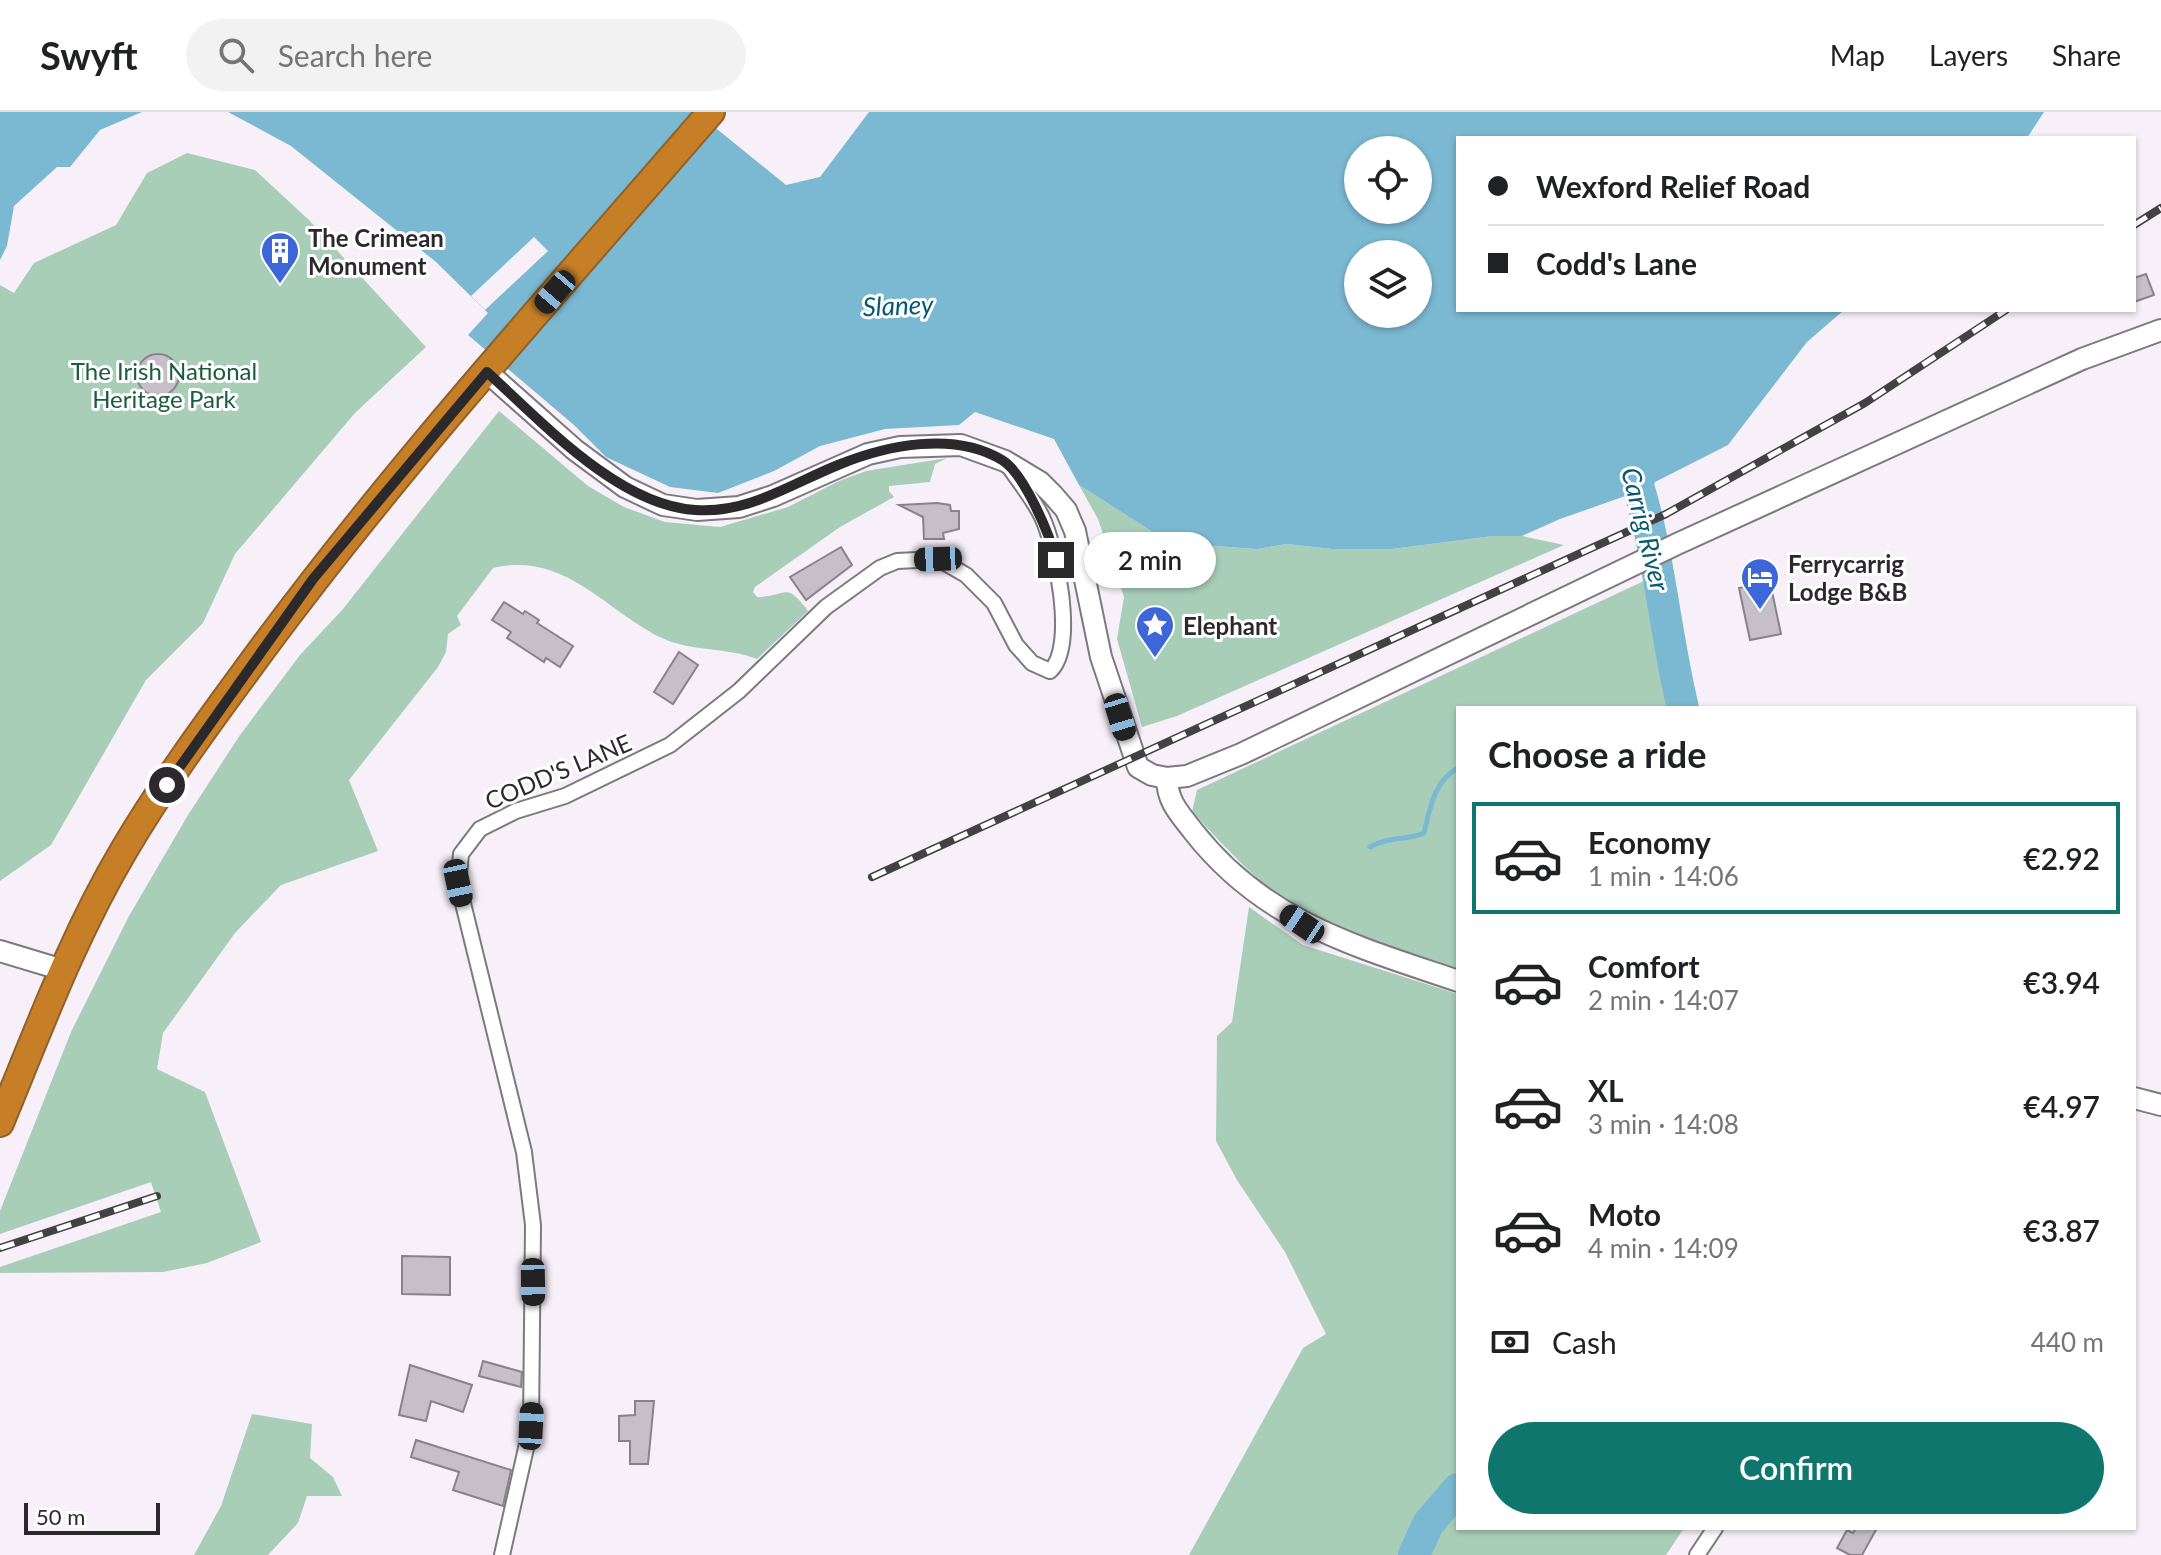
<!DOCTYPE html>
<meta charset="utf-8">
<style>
body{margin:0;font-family:Lato,sans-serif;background:#f2f2f2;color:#202124;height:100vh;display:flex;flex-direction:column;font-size:30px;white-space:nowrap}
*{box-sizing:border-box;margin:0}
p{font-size:26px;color:#757577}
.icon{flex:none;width:44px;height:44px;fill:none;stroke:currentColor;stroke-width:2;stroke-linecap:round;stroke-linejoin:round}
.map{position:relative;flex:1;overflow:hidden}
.side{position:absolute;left:1456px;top:594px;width:680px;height:824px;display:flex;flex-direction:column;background:#fff;border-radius:0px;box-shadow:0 2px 6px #0004}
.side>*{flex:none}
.guide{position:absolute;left:1456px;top:24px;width:680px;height:176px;border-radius:0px;box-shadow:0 2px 6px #0004;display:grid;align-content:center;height:176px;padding:0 32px;background:#fff}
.controls{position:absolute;left:1344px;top:24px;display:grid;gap:16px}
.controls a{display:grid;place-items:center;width:88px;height:88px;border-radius:50%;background:#fff;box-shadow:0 2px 6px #0004;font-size:40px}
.scale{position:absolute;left:24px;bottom:20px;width:136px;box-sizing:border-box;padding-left:8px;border:4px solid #2c292d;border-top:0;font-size:22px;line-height:28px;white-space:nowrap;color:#2c292d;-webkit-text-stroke:6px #fff;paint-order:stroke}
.end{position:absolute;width:36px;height:36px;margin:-18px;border:10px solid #2c292d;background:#fff;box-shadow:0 0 0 4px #fff}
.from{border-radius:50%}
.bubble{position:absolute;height:56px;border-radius:28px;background:#fff;box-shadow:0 2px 6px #0004;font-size:26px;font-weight:600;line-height:56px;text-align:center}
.car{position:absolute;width:24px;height:48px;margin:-24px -12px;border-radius:10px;box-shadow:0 0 6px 2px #0007;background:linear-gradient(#222 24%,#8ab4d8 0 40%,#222 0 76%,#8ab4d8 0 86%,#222 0)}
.guide b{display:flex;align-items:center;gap:28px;height:76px;font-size:30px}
.guide b+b{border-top:2px solid #e0e0e0}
.guide i{width:20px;height:20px;background:#202124}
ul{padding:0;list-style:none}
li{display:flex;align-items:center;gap:24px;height:112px;margin:0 16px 12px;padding:0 16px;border:4px solid transparent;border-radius:0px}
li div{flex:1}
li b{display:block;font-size:30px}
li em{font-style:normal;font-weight:600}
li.current{border-color:#0f766e}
li>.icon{width:72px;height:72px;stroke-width:1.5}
h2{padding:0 32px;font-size:36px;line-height:96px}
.pay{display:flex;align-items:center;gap:20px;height:88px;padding:0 32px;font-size:30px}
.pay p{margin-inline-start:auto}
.button{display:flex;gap:16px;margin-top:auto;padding:16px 32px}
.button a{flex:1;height:92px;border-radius:48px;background:#0f766e;color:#fff;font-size:32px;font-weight:600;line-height:92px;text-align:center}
header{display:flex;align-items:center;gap:48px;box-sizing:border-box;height:112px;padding:0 40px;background:#fff;border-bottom:2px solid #e0e0e0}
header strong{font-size:38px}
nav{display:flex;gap:44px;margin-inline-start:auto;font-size:28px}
.search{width:560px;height:72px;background:#f2f2f2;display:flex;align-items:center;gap:20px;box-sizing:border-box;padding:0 28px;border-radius:44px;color:#757577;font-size:30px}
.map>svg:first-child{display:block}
</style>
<header>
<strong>Swyft</strong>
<div class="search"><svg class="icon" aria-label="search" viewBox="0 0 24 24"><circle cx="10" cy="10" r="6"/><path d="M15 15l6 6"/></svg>Search here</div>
<nav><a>Map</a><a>Layers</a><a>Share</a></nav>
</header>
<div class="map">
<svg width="2161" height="1443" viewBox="0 0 2161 1443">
<rect width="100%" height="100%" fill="#f7f0f9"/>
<g fill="#a8ceb8">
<polygon points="187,41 255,58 309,108 426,235 355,301 235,442 203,511 146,568 51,733 0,769 0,173 14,181 34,151 116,113 147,61"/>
<path d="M499 299 588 374 624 395 665 410 720 415 788 395 839 369 866 359 947 346 935 352 930 370 889 374V379L894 385 840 415 755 475 753 480 757 485C787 485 785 468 808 499L757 547C727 535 692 540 662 526 604 498 565 439 493 456L457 504 461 513 448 522 446 540 438 555 349 668 378 739 281 773 235 821 163 921 157 957 205 980 261 1130 207 1151 163 1160 0 1161V1155L161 1100 151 1070 0 1122V1099L71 920 129 804 188 703 240 623 300 543 343 497Z"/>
<polygon points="1079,373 1170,431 1256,437 1287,432 1332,437 1392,437 1493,424 1522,424 1564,433 1177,604 1142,615 1117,527 1124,485 1098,407"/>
<path d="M1646 468 1673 591 1683 596H1458V859C1406 842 1348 829 1301 801 1263 778 1223 732 1192 700L1197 678Z"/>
<polygon points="1249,795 1303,833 1458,882 1458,1416 1684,1416 1666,1443 1428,1443 1432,1427 1423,1422 1414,1443 1189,1443 1303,1236 1326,1222 1285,1140 1237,1068 1216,1029 1217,924 1232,910"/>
<polygon points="252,1302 312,1312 310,1346 333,1365 342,1384 307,1384 298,1411 268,1443 194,1443 221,1394"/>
</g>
<g fill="#7bb8d1" fill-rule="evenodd">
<polygon points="0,0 142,0 100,18 70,55 57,55 14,94 7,134 0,148"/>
<path d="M228 0H696L786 73 820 65 869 0H2044L2027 26H1458V198H1844L1807 230 1728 333 1655 370 1645 391 1631 382 1560 407 1522 424H1493L1392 437H1332L1287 432 1257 437 1170 431 1079 373 1054 327 975 300 959 313 885 317 820 334 774 359 718 381 670 375 606 345 574 313 468 223 488 201 436 150 291 34ZM1358 38H1418V98H1358ZM1358 142H1418V202H1358Z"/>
</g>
<polygon fill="#f7f0f9" points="534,125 548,139 485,198 471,184"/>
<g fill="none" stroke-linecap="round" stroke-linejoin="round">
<path stroke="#7bb8d1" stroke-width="5" d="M1370 735C1389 724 1406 729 1424 721 1430 696 1434 669 1458 656"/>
<g stroke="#7bb8d1" stroke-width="32">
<path d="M1630 349C1659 429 1663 514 1683 596"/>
<polyline points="1414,1443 1428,1412 1458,1377"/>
</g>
</g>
<g fill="#c6bfc8" stroke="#88828b" stroke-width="2">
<polygon points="2146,162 2154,183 2134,190 2134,166"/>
<circle cx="158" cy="263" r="21"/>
<polygon points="937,391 950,393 951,399 959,399 959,417 943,421 944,427 924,427 923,405 899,393"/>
<polygon points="841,435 852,453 806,488 790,465"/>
<polygon points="1770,470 1781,522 1750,528 1739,476"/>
<polygon points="504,490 523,502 525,499 539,508 537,511 573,534 560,555 546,546 544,550 507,526 511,520 492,508"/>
<polygon points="679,540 698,553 673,592 654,580"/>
<polygon points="402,1144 450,1145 450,1183 402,1182"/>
<polygon points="483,1249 522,1260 521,1275 479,1264"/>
<polygon points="410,1253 472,1273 463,1300 431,1289 426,1309 399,1303"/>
<polygon points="635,1289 654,1289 648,1352 630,1352 630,1329 619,1329 619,1304 635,1303"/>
<polygon points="416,1328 511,1358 503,1394 453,1378 459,1360 411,1345"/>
<polygon points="1856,1416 1877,1416 1862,1443 1850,1443 1837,1436 1847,1418 1853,1421"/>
</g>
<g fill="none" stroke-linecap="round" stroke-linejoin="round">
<g stroke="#7e7880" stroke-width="18">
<g id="street">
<path d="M502 1443 531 1314 533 1113 524 1040 458 771 461 742 480 717 516 699 565 684 670 633 739 579 826 495 880 456 897 449 938 447 966 463 994 491 1016 533 1032 551 1050 559C1077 535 1056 435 1042 405 1033 386 1019 370 1008 353"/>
<polyline points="1697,1443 1715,1416"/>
</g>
</g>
<g stroke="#7e7880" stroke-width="24">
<g id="secondary">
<polyline points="487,260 575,338 625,375 663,393 697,398 739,395 773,384 868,342 900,335 961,333 1005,349 1040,370 1053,383 1066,398 1075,419 1101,545 1138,655 1152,663 1167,666 1187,664 1241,642 1677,432 2082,247 2161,218"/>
<path d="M1167 666C1167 689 1179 701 1193 719 1264 810 1355 834 1458 869"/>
<polyline points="0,839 63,858"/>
<polyline points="2134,986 2161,993"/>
</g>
</g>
<g stroke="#906129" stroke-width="30">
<path id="highway" d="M0 1011C38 919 73 824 124 738 160 677 202 619 244 562 387 365 552 184 711 0"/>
</g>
<use href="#street" stroke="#fff" stroke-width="14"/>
<use href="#secondary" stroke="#fff" stroke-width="20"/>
<use href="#highway" stroke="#c67f27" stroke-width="26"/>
<g stroke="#444145" stroke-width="8">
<g id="rail">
<polyline points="2134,113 2161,96"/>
<polyline points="872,765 1666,402 1865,291 2006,198"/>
<polyline points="0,1136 157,1084"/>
</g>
</g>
<use href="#rail" stroke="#fff" stroke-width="5" stroke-dasharray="15" stroke-linecap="butt"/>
</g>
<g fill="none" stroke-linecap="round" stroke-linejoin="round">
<path stroke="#2c292d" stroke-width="10" d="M167 673 313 467 487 260C542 310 618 393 695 398 748 402 791 372 838 353 887 333 954 319 1002 348 1024 361 1050 423 1056 448"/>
</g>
<defs>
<g id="building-pin" transform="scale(2)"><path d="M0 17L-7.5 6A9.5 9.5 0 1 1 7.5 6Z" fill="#3d67d8" stroke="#fff"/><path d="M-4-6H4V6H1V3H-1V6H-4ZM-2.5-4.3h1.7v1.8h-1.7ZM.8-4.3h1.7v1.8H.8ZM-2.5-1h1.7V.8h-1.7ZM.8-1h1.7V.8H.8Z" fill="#fff"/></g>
<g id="hotel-pin" transform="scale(2)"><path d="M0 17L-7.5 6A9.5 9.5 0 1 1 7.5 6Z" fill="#3d67d8" stroke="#fff"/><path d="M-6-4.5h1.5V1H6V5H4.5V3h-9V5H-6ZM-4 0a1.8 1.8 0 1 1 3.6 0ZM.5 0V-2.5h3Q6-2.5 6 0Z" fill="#fff"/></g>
<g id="sight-pin" transform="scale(2)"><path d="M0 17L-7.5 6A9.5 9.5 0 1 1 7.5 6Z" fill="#3d67d8" stroke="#fff"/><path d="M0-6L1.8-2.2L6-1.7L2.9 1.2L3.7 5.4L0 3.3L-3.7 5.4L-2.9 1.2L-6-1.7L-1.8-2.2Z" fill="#fff"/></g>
</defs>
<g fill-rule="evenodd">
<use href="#building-pin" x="280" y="139"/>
<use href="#hotel-pin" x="1760" y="465"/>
<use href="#sight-pin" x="1155" y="513"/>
</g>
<g text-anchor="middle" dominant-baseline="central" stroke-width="6" stroke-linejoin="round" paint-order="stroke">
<g font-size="24" font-weight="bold" fill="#2c292d" stroke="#fff" text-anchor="start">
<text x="308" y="125">The Crimean<tspan x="308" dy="28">Monument</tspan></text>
<text x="1788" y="451">Ferrycarrig<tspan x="1788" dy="28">Lodge B&amp;B</tspan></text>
<text x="1183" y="513">Elephant</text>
</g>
<g font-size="24" fill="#1c5c3e" stroke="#fff">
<text x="164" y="258">The Irish National<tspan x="164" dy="28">Heritage Park</tspan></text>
</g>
<g font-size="24" fill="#2c292d" stroke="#fff">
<text transform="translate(558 659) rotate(-23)">CODD'S LANE</text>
</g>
<g font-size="26" font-style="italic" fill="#055973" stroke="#fff">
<text transform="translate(898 193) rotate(-2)">Slaney</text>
<text transform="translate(1646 417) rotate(76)">Carrig River</text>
</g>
</g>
</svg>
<div class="controls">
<a><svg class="icon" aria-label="locate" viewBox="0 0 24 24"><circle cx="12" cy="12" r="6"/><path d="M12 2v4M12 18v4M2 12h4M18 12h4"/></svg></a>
<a><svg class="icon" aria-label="layers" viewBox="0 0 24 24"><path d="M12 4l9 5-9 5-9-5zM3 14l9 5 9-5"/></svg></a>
</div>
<div class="scale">50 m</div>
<i class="end from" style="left:167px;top:673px"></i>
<i class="end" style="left:1056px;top:448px"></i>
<div class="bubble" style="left:1084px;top:420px;width:132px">2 min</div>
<i class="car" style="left:555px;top:180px;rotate:221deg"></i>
<i class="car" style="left:938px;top:447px;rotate:268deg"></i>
<i class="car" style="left:1120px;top:605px;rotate:163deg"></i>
<i class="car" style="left:458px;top:771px;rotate:168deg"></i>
<i class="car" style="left:1302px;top:812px;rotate:304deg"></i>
<i class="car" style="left:533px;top:1170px;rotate:179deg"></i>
<i class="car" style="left:531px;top:1314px;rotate:3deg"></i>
<div class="guide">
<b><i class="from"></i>Wexford Relief Road</b>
<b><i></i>Codd's Lane</b>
</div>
<section class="side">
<h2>Choose a ride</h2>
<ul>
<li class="current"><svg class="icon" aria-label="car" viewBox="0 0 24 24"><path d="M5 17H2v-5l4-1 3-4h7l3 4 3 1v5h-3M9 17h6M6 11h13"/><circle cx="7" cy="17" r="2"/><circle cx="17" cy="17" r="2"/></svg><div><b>Economy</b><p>1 min · 14:06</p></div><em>€2.92</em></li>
<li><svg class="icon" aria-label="car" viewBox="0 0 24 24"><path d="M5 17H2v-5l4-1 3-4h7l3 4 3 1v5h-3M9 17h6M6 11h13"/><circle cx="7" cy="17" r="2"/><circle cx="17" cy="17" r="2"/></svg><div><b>Comfort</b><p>2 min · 14:07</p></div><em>€3.94</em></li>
<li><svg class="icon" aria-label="car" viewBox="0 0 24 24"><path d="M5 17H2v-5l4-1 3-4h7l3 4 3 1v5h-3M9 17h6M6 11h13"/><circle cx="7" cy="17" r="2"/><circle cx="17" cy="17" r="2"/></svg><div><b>XL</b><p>3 min · 14:08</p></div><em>€4.97</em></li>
<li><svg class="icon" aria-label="car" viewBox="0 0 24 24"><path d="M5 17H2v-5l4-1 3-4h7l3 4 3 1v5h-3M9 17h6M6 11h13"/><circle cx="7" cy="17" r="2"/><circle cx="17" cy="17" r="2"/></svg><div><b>Moto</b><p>4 min · 14:09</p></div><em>€3.87</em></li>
</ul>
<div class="pay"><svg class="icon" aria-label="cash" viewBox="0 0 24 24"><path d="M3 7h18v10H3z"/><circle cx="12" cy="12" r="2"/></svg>Cash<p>440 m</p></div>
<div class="button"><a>Confirm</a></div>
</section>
</div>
